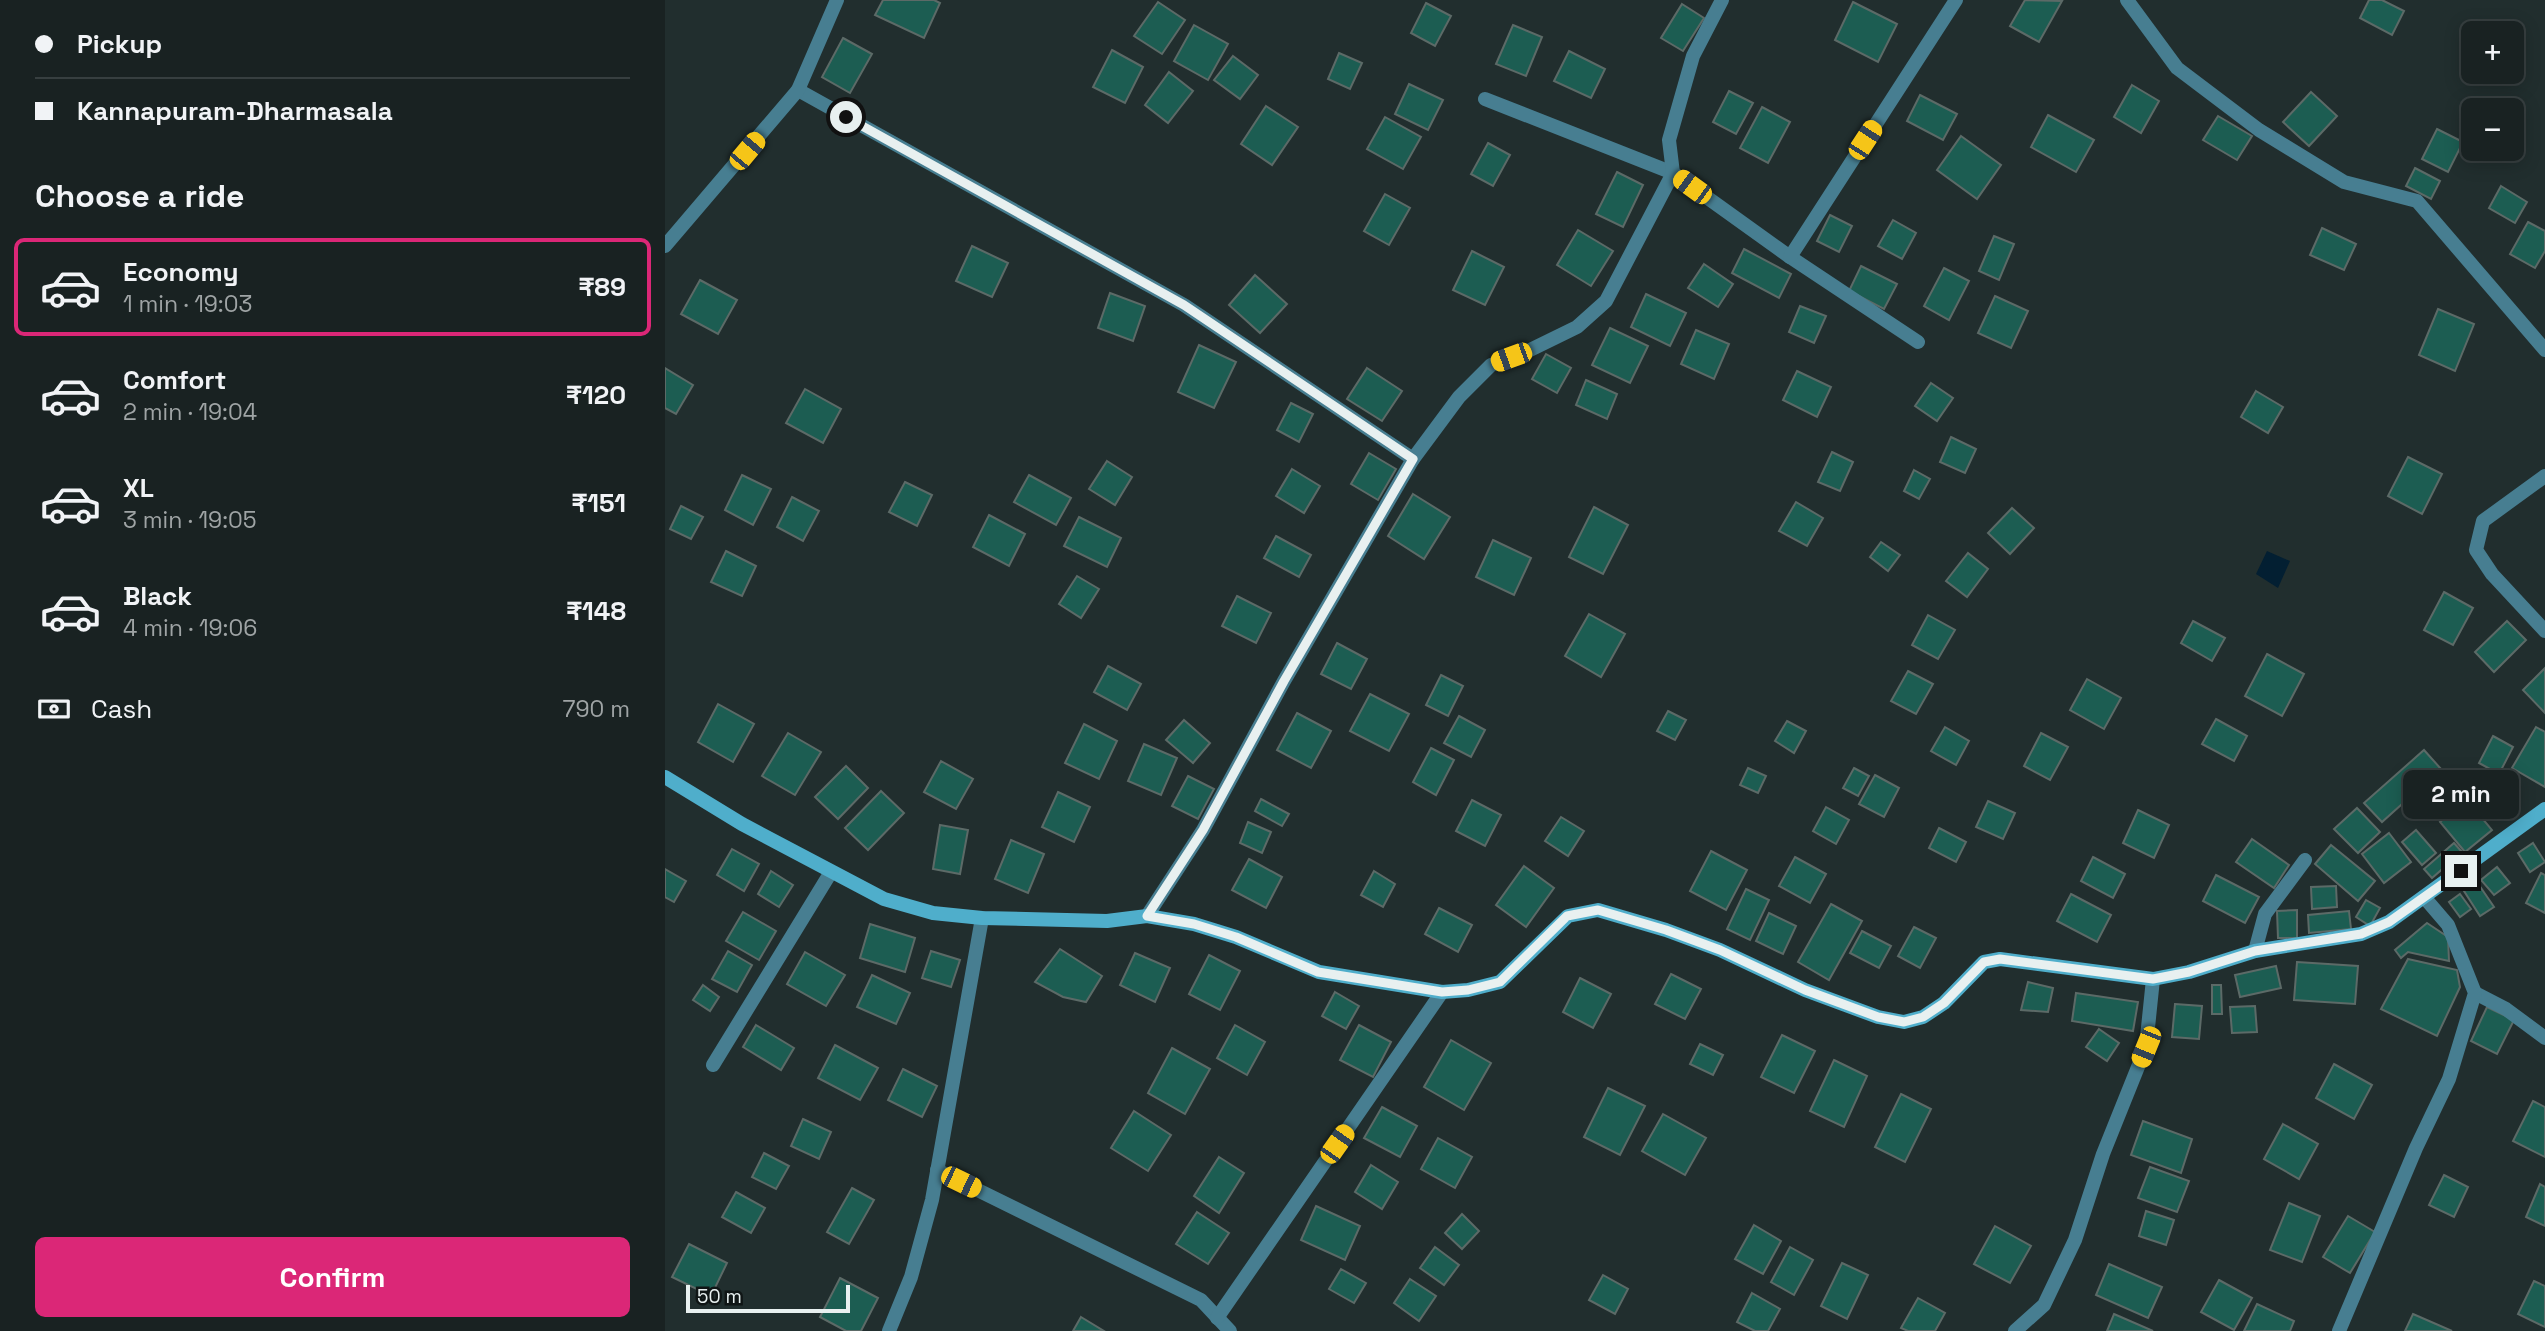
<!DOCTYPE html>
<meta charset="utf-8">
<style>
body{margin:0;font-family:"Space Grotesk",sans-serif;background:#262f2f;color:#f1f3f6;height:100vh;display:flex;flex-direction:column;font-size:26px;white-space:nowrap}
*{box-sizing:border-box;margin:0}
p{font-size:23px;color:#9fa4a5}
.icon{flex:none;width:38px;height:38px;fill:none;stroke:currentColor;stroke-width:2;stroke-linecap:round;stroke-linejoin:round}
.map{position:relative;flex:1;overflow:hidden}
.sheet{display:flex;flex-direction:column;background:#192222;width:665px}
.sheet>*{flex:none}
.hud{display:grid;align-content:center;height:154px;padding:0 35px;background:#192222}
.controls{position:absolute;left:1796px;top:21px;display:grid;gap:14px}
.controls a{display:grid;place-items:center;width:63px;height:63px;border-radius:10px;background:#192222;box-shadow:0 4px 18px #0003,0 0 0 2px #373f40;font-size:35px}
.scale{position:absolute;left:21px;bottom:18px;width:164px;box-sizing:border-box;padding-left:7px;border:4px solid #e8f0f0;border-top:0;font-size:19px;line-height:24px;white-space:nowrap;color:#e8f0f0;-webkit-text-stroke:5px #0f1515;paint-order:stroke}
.end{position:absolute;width:32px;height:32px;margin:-16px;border:9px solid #e8f0f0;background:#111;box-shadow:0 0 0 4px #111}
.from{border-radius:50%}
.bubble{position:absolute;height:49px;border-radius:10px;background:#192222;box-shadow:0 4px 18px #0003,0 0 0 2px #373f40;font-size:23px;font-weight:700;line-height:49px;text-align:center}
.car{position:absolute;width:21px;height:42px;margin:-21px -10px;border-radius:9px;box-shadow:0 0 5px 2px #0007;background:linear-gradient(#f5c518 24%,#345 0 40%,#f5c518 0 76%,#345 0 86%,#f5c518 0)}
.hud b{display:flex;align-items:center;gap:24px;height:66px;font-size:26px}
.hud b+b{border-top:2px solid #373f40}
.hud i{width:18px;height:18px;background:#f1f3f6}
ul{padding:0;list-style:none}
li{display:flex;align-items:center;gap:21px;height:98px;margin:0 14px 10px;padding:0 21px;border:4px solid transparent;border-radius:10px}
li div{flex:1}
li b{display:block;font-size:26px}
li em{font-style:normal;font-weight:700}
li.current{border-color:#db2777}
li>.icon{width:63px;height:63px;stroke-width:1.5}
h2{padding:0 35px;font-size:32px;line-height:84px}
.pay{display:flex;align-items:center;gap:18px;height:77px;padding:0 35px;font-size:26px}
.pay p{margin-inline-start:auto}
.action{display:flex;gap:14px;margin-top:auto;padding:14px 35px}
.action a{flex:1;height:80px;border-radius:10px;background:#db2777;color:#fff;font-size:28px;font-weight:700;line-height:80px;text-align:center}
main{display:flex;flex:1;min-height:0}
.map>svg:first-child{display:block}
</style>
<main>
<section class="sheet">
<div class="hud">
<b><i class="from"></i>Pickup</b>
<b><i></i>Kannapuram-Dharmasala</b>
</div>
<h2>Choose a ride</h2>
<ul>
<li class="current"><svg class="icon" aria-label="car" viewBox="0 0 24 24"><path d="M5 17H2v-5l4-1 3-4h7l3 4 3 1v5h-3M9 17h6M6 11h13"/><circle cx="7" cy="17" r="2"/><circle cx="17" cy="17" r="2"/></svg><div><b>Economy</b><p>1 min · 19:03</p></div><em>₹89</em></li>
<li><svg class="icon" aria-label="car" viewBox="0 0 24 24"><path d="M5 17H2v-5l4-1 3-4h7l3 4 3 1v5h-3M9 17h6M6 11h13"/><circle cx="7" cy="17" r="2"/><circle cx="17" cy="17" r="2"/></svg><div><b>Comfort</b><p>2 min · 19:04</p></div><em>₹120</em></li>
<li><svg class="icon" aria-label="car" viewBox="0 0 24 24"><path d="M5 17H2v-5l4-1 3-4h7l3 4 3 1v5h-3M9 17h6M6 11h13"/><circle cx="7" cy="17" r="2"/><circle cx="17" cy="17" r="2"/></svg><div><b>XL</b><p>3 min · 19:05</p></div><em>₹151</em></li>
<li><svg class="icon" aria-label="car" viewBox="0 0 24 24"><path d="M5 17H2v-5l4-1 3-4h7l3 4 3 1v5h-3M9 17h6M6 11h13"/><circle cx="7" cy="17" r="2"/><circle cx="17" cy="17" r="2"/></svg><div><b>Black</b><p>4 min · 19:06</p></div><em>₹148</em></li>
</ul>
<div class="pay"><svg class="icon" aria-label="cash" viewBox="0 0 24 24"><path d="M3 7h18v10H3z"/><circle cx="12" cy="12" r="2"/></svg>Cash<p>790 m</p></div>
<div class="action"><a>Confirm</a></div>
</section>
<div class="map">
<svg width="1880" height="1331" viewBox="0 0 1880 1331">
<rect width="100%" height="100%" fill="#212e2e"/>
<polygon fill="#031f32" points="1602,551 1625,561 1613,588 1591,574"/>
<g fill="#1c5d52" stroke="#5c6a67" stroke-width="2">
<polygon points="218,0 269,0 275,3 259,38 210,15"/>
<polygon points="1360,0 1397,1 1374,42 1345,26"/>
<polygon points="1704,0 1717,0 1739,11 1727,35 1695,18"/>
<polygon points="493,2 520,20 497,54 469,36"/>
<polygon points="1188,2 1232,24 1213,62 1170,40"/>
<polygon points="761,3 786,16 770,46 746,33"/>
<polygon points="1017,4 1039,18 1018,51 996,38"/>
<polygon points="529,25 563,44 543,80 509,61"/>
<polygon points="848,25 877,37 861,76 831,64"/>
<polygon points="178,38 207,54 185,93 157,77"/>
<polygon points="447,50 478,67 460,103 428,87"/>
<polygon points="904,51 940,69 926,98 889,81"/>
<polygon points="674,53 697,63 685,89 663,79"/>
<polygon points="568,56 593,75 575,99 549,80"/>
<polygon points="504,72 528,91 503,123 480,105"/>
<polygon points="744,84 778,100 763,130 730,114"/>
<polygon points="1467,85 1494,101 1476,133 1449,117"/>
<polygon points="1064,91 1088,103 1071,134 1048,122"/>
<polygon points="1646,92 1672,116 1644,146 1618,122"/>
<polygon points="1255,95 1292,114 1278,140 1242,121"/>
<polygon points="601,106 633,127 607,165 576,144"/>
<polygon points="1097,107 1125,122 1103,163 1075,148"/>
<polygon points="1383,115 1429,140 1411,172 1366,147"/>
<polygon points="1553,116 1587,136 1572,160 1538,140"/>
<polygon points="720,117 756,137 738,169 702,149"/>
<polygon points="1772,129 1798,142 1783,172 1757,159"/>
<polygon points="1846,134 1857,143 1842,161 1828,149 1846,149"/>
<polygon points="1296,136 1336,165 1312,199 1272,170"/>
<polygon points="823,143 845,155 828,186 806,174"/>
<polygon points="1750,168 1775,181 1766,199 1741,186"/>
<polygon points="952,172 978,185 958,227 931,214"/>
<polygon points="1836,186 1862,202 1850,223 1824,208"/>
<polygon points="720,194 745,208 724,245 699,231"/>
<polygon points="1165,215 1187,226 1174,252 1152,241"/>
<polygon points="1228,220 1251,233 1237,259 1213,246"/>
<polygon points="1863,222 1880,231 1880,251 1870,268 1845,254"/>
<polygon points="1657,228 1691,244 1679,270 1645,255"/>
<polygon points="913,230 948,251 926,286 892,265"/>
<polygon points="1329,236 1349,244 1334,280 1314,271"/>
<polygon points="307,246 343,263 327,297 291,281"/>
<polygon points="1079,249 1126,274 1114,298 1067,273"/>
<polygon points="807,251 839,267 820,305 788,290"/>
<polygon points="1039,264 1068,284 1053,307 1023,288"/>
<polygon points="1196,266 1232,284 1219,309 1184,291"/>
<polygon points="1279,268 1304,281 1284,320 1259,306"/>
<polygon points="590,275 622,304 595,333 564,305"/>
<polygon points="35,280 72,300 53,334 16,314"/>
<polygon points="445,293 480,306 468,341 433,328"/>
<polygon points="981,294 1021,313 1005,346 966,327"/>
<polygon points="1330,296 1363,311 1346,348 1313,333"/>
<polygon points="1135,306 1161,316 1149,343 1124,332"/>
<polygon points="1773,309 1809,324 1790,371 1754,355"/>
<polygon points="945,328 983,346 965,383 927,365"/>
<polygon points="1031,330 1064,344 1049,379 1016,364"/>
<polygon points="534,345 571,362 549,408 513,392"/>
<polygon points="881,354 906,368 892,393 867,379"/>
<polygon points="0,368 28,385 11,414 0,408"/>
<polygon points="702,368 737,391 717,421 682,399"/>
<polygon points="1132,371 1166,387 1152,417 1118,400"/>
<polygon points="921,380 952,394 942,419 911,405"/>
<polygon points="1266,383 1288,398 1272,421 1250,406"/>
<polygon points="140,389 176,409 158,443 121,423"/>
<polygon points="1591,391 1618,407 1603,433 1576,417"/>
<polygon points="626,403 648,414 634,442 612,430"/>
<polygon points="1286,437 1311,449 1300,473 1275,462"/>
<polygon points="1167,452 1188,462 1175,491 1153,482"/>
<polygon points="704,453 731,469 713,500 686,484"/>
<polygon points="1743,457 1777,474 1757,514 1723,496"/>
<polygon points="442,461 467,477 450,505 424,489"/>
<polygon points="627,469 655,486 639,513 611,496"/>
<polygon points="1249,470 1265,479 1254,499 1239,491"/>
<polygon points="77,475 106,489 88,525 60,510"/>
<polygon points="364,475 406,498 391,525 349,502"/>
<polygon points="240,482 267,495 252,526 224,512"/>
<polygon points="748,494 785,517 759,559 723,536"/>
<polygon points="127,497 154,511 138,541 112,527"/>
<polygon points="1131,502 1158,518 1142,546 1114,531"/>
<polygon points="16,506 38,517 26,539 5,529"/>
<polygon points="929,507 963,525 938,574 904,557"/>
<polygon points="1347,508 1369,528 1345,554 1323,533"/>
<polygon points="324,515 360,534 344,566 308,547"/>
<polygon points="414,517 456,538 442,567 399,546"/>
<polygon points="611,536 646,555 634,577 599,558"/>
<polygon points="828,540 866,558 849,595 811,577"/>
<polygon points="1216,542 1235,555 1223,571 1205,557"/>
<polygon points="61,551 91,566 77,596 46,582"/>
<polygon points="1303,553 1323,569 1302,597 1281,581"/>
<polygon points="412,576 434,589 416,618 394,604"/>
<polygon points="1779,592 1808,608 1788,645 1759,630"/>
<polygon points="572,596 606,613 591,643 557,626"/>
<polygon points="924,614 960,634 936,677 900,656"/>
<polygon points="1263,615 1290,630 1273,659 1247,645"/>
<polygon points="1528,621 1560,638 1547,661 1516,643"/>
<polygon points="1842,621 1861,640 1829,672 1810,652"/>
<polygon points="672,643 702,659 686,689 656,674"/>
<polygon points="1602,654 1639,674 1617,716 1580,696"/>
<polygon points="443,666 476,684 462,710 429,692"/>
<polygon points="1880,668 1880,713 1858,690"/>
<polygon points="1243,671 1268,684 1251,714 1226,701"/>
<polygon points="776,675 798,686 783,716 761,705"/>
<polygon points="1422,679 1456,698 1439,729 1405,710"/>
<polygon points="705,694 744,714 724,751 685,731"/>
<polygon points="53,704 89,724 68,762 33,742"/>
<polygon points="1003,711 1021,720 1010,740 992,731"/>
<polygon points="632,713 666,731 646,768 612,750"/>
<polygon points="794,716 820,730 806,757 779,743"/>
<polygon points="1551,719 1582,736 1569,761 1537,744"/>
<polygon points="519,720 545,743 528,763 501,740"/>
<polygon points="1122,721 1141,731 1129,753 1110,741"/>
<polygon points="419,724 452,741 434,779 400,763"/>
<polygon points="1280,727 1304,741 1291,765 1266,751"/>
<polygon points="1871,727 1880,732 1880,787 1847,768"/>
<polygon points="123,733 156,752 130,795 97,776"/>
<polygon points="1376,733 1403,747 1385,780 1359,766"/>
<polygon points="1828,736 1848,747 1834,774 1814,763"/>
<polygon points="479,744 512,758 496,795 463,781"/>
<polygon points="766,748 789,760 771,795 748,782"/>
<polygon points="1759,750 1776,769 1717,822 1699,803"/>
<polygon points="276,761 308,779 291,809 259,792"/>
<polygon points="181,766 203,788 173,819 150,797"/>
<polygon points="1083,768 1101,776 1093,793 1075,785"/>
<polygon points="1189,768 1204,776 1193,796 1178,788"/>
<polygon points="1210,775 1234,788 1219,817 1194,804"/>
<polygon points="523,776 549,789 533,819 507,806"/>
<polygon points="216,791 239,813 203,850 180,828"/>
<polygon points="393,792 425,807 409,842 377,827"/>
<polygon points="596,799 624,814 617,826 590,811"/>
<polygon points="807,800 836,815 820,846 791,831"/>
<polygon points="1802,800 1827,830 1800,852 1775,822"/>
<polygon points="1323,801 1350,813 1338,839 1311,827"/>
<polygon points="1161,807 1184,820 1171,844 1148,831"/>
<polygon points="1692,808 1715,832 1693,853 1669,829"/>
<polygon points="1473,810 1504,825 1489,858 1458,843"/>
<polygon points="896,817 919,831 903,856 880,841"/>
<polygon points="583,822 606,832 597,853 575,843"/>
<polygon points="275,825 303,830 295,874 268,869"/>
<polygon points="1274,828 1301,842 1291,862 1264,848"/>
<polygon points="1751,830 1771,853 1757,865 1737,842"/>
<polygon points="1724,833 1746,862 1719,883 1697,854"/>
<polygon points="1587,839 1624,865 1609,888 1571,862"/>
<polygon points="346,840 379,854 363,893 330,879"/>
<polygon points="1789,843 1797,852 1767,878 1759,869"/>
<polygon points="1868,843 1880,862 1865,872 1853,853"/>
<polygon points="1666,845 1710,881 1693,901 1650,864"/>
<polygon points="67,849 94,864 79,891 52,875"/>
<polygon points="1046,851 1082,870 1061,910 1025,891"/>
<polygon points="1130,857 1161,874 1145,903 1114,886"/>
<polygon points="1428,857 1460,874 1448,898 1416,881"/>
<polygon points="584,859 617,877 601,908 567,890"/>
<polygon points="859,866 889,888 861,927 831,905"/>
<polygon points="1832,867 1845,883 1829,895 1816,880"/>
<polygon points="0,869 21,881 9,902 0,897"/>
<polygon points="106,871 128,885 114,907 93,894"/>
<polygon points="709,871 730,884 718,907 696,895"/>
<polygon points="1876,873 1880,875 1880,913 1861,903"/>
<polygon points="1551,875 1594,897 1580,923 1538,901"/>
<polygon points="1812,882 1829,907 1815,916 1799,891"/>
<polygon points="1671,886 1672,907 1647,909 1646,887"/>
<polygon points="1081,889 1104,900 1085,940 1062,929"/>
<polygon points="1406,894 1446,915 1432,942 1392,921"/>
<polygon points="1795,894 1806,909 1795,917 1784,902"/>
<polygon points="1701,900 1715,908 1705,926 1691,917"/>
<polygon points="1166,904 1197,921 1164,980 1133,962"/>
<polygon points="774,908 807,925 793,952 760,934"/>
<polygon points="1632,910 1632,938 1613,938 1612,911"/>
<polygon points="1684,911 1686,929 1644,933 1643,915"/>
<polygon points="78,912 111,931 94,960 61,941"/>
<polygon points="1104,913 1131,926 1118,954 1091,941"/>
<polygon points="1762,923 1783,937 1784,961 1743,952 1736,958 1730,950"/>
<polygon points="205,924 250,938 240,972 195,958"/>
<polygon points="1249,927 1271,938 1255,968 1233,956"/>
<polygon points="1197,931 1226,946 1214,968 1185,953"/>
<polygon points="395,949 437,976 421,1002 398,997 370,982"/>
<polygon points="63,951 87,965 72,992 47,979"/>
<polygon points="266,951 295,960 286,987 257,978"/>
<polygon points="140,952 180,975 161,1006 122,984"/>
<polygon points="470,953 505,968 490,1002 455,985"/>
<polygon points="544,955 575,971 555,1010 524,994"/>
<polygon points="1743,959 1792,970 1795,987 1772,1036 1716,1009"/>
<polygon points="1632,962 1693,966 1690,1004 1629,1000"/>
<polygon points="1611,966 1616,988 1575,997 1570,975"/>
<polygon points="1006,974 1036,989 1020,1019 990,1004"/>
<polygon points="207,975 245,993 231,1024 192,1007"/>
<polygon points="915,978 946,994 928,1028 898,1012"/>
<polygon points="1363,982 1388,988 1383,1012 1356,1010"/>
<polygon points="38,985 54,997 45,1011 28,1000"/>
<polygon points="1547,985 1556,985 1557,1014 1547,1014"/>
<polygon points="670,992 694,1006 681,1029 657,1016"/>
<polygon points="1411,993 1473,1002 1468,1031 1407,1021"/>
<polygon points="1510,1004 1537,1006 1534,1039 1507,1037"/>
<polygon points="1590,1006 1592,1032 1567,1033 1565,1007"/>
<polygon points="1822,1007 1849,1020 1832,1054 1806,1041"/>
<polygon points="91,1025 129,1048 116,1070 78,1047"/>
<polygon points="570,1025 600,1042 582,1075 552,1058"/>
<polygon points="694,1025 726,1042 708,1077 675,1060"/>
<polygon points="1434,1029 1454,1043 1442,1061 1421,1047"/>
<polygon points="1117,1035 1150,1051 1129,1093 1096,1077"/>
<polygon points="786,1040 826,1063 799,1110 759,1087"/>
<polygon points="1035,1044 1058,1055 1048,1075 1025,1064"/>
<polygon points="170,1045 213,1068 195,1100 153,1078"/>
<polygon points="507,1048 545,1069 520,1114 483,1093"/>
<polygon points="1169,1060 1202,1076 1179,1127 1145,1111"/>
<polygon points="1669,1064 1707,1085 1689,1119 1651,1098"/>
<polygon points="238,1069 272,1086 257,1117 223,1100"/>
<polygon points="943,1088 980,1106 955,1155 919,1137"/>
<polygon points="1236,1094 1266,1109 1240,1162 1210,1147"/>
<polygon points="1868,1101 1880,1107 1880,1157 1848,1141"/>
<polygon points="717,1107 752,1126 735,1157 699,1138"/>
<polygon points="469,1111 506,1135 483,1171 446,1148"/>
<polygon points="998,1114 1041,1138 1020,1175 977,1151"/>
<polygon points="138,1119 166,1132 154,1159 126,1146"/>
<polygon points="1478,1121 1527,1139 1516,1173 1466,1155"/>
<polygon points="1618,1124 1653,1144 1634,1179 1599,1159"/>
<polygon points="773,1138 807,1157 790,1188 756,1169"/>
<polygon points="99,1153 124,1166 111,1189 87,1177"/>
<polygon points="554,1157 579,1173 554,1213 529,1196"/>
<polygon points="706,1165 733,1182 717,1209 690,1192"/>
<polygon points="1485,1167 1524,1181 1512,1212 1473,1198"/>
<polygon points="1779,1175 1803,1187 1789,1217 1764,1205"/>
<polygon points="1875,1184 1880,1187 1880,1226 1861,1217"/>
<polygon points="187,1188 209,1200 184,1244 162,1232"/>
<polygon points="71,1192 100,1208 86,1233 57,1217"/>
<polygon points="1624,1203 1655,1216 1637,1262 1605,1250"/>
<polygon points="651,1206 695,1226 680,1260 636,1240"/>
<polygon points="1481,1211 1509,1220 1501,1245 1474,1236"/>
<polygon points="532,1212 564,1233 543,1264 511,1244"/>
<polygon points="797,1214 814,1231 797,1249 780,1233"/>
<polygon points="1683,1216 1710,1232 1685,1273 1658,1257"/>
<polygon points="1089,1225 1116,1241 1098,1274 1070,1259"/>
<polygon points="1330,1226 1366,1246 1345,1283 1309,1264"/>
<polygon points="24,1244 62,1263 46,1296 7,1277"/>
<polygon points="770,1247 794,1265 779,1285 755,1268"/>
<polygon points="1125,1247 1148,1260 1129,1295 1106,1282"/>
<polygon points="1177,1263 1203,1275 1182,1319 1156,1306"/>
<polygon points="1444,1264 1497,1287 1483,1318 1431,1295"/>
<polygon points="676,1269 701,1283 689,1303 664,1289"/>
<polygon points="938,1275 963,1289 950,1314 924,1300"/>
<polygon points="175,1278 213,1298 196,1331 181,1331 155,1317"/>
<polygon points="745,1279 771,1296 754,1321 729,1303"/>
<polygon points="1554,1280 1587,1298 1569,1330 1536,1312"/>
<polygon points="1869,1281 1880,1286 1880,1327 1853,1314"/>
<polygon points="1087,1293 1115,1309 1103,1331 1090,1331 1072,1322"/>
<polygon points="1253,1298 1280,1313 1270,1331 1243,1331 1236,1328"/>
<polygon points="1592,1304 1629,1321 1625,1331 1579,1331"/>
<polygon points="1449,1314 1488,1331 1442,1331"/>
<polygon points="1748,1314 1787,1331 1740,1331"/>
<polygon points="416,1317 439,1331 408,1331"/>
</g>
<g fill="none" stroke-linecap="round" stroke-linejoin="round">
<g stroke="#477e91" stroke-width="14">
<polyline points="1462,0 1512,68 1594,130 1679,182 1752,201 1880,350"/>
<polyline points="133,90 519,305 748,459"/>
<polyline points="820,99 1008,173 1125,257 1253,342"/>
<polyline points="0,246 133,90 172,0"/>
<polyline points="1125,257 1291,0"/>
<polyline points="1880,476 1818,521 1811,550 1827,574 1880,631"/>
<polyline points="482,916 538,830 619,681 748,459 794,397 826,365 865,350 912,327 941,301 1008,173 1004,140 1028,56 1057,0"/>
<polyline points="1590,951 1600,914 1640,860"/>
<polyline points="1810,993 1841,1009 1880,1038"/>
<polyline points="48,1065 166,872"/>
<polyline points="272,1170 536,1300 565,1331"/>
<polyline points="552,1318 777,992"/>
<polyline points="224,1331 246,1277 267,1200 317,918"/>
<polyline points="1350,1331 1379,1305 1410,1240 1438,1154 1481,1047 1488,979"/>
<polyline points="1674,1331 1751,1148 1784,1079 1810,993 1783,925 1759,897"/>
</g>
<polyline stroke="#4faecb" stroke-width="14" points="0,777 77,824 219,899 268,913 317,918 442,921 482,916 529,924 571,937 654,972 777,992 803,990 835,982 903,916 933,910 1001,930 1055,950 1140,990 1213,1017 1239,1022 1258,1017 1279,1003 1319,962 1335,959 1488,979 1524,972 1590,951 1696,934 1724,922 1880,809"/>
</g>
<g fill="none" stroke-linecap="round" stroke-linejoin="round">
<polyline stroke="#e8f0f0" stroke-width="9" points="181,117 519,305 748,459 619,681 538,830 482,916 529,924 571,937 653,972 777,992 803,990 835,982 902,916 933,910 1001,930 1055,950 1140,990 1213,1017 1239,1022 1258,1017 1279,1003 1319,962 1335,959 1488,979 1524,972 1590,951 1696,934 1724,922 1796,871"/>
</g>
</svg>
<div class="controls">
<a>+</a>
<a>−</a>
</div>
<div class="scale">50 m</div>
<i class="end from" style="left:181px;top:117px"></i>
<i class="end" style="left:1796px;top:871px"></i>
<div class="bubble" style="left:1738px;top:770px;width:116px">2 min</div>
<i class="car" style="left:1200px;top:140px;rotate:33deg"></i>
<i class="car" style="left:82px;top:151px;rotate:40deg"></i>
<i class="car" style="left:1027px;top:187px;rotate:306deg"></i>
<i class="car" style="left:846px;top:357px;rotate:250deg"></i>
<i class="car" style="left:1481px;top:1047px;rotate:202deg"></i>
<i class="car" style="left:672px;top:1144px;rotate:35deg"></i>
<i class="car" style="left:296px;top:1182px;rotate:116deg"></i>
</div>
</main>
